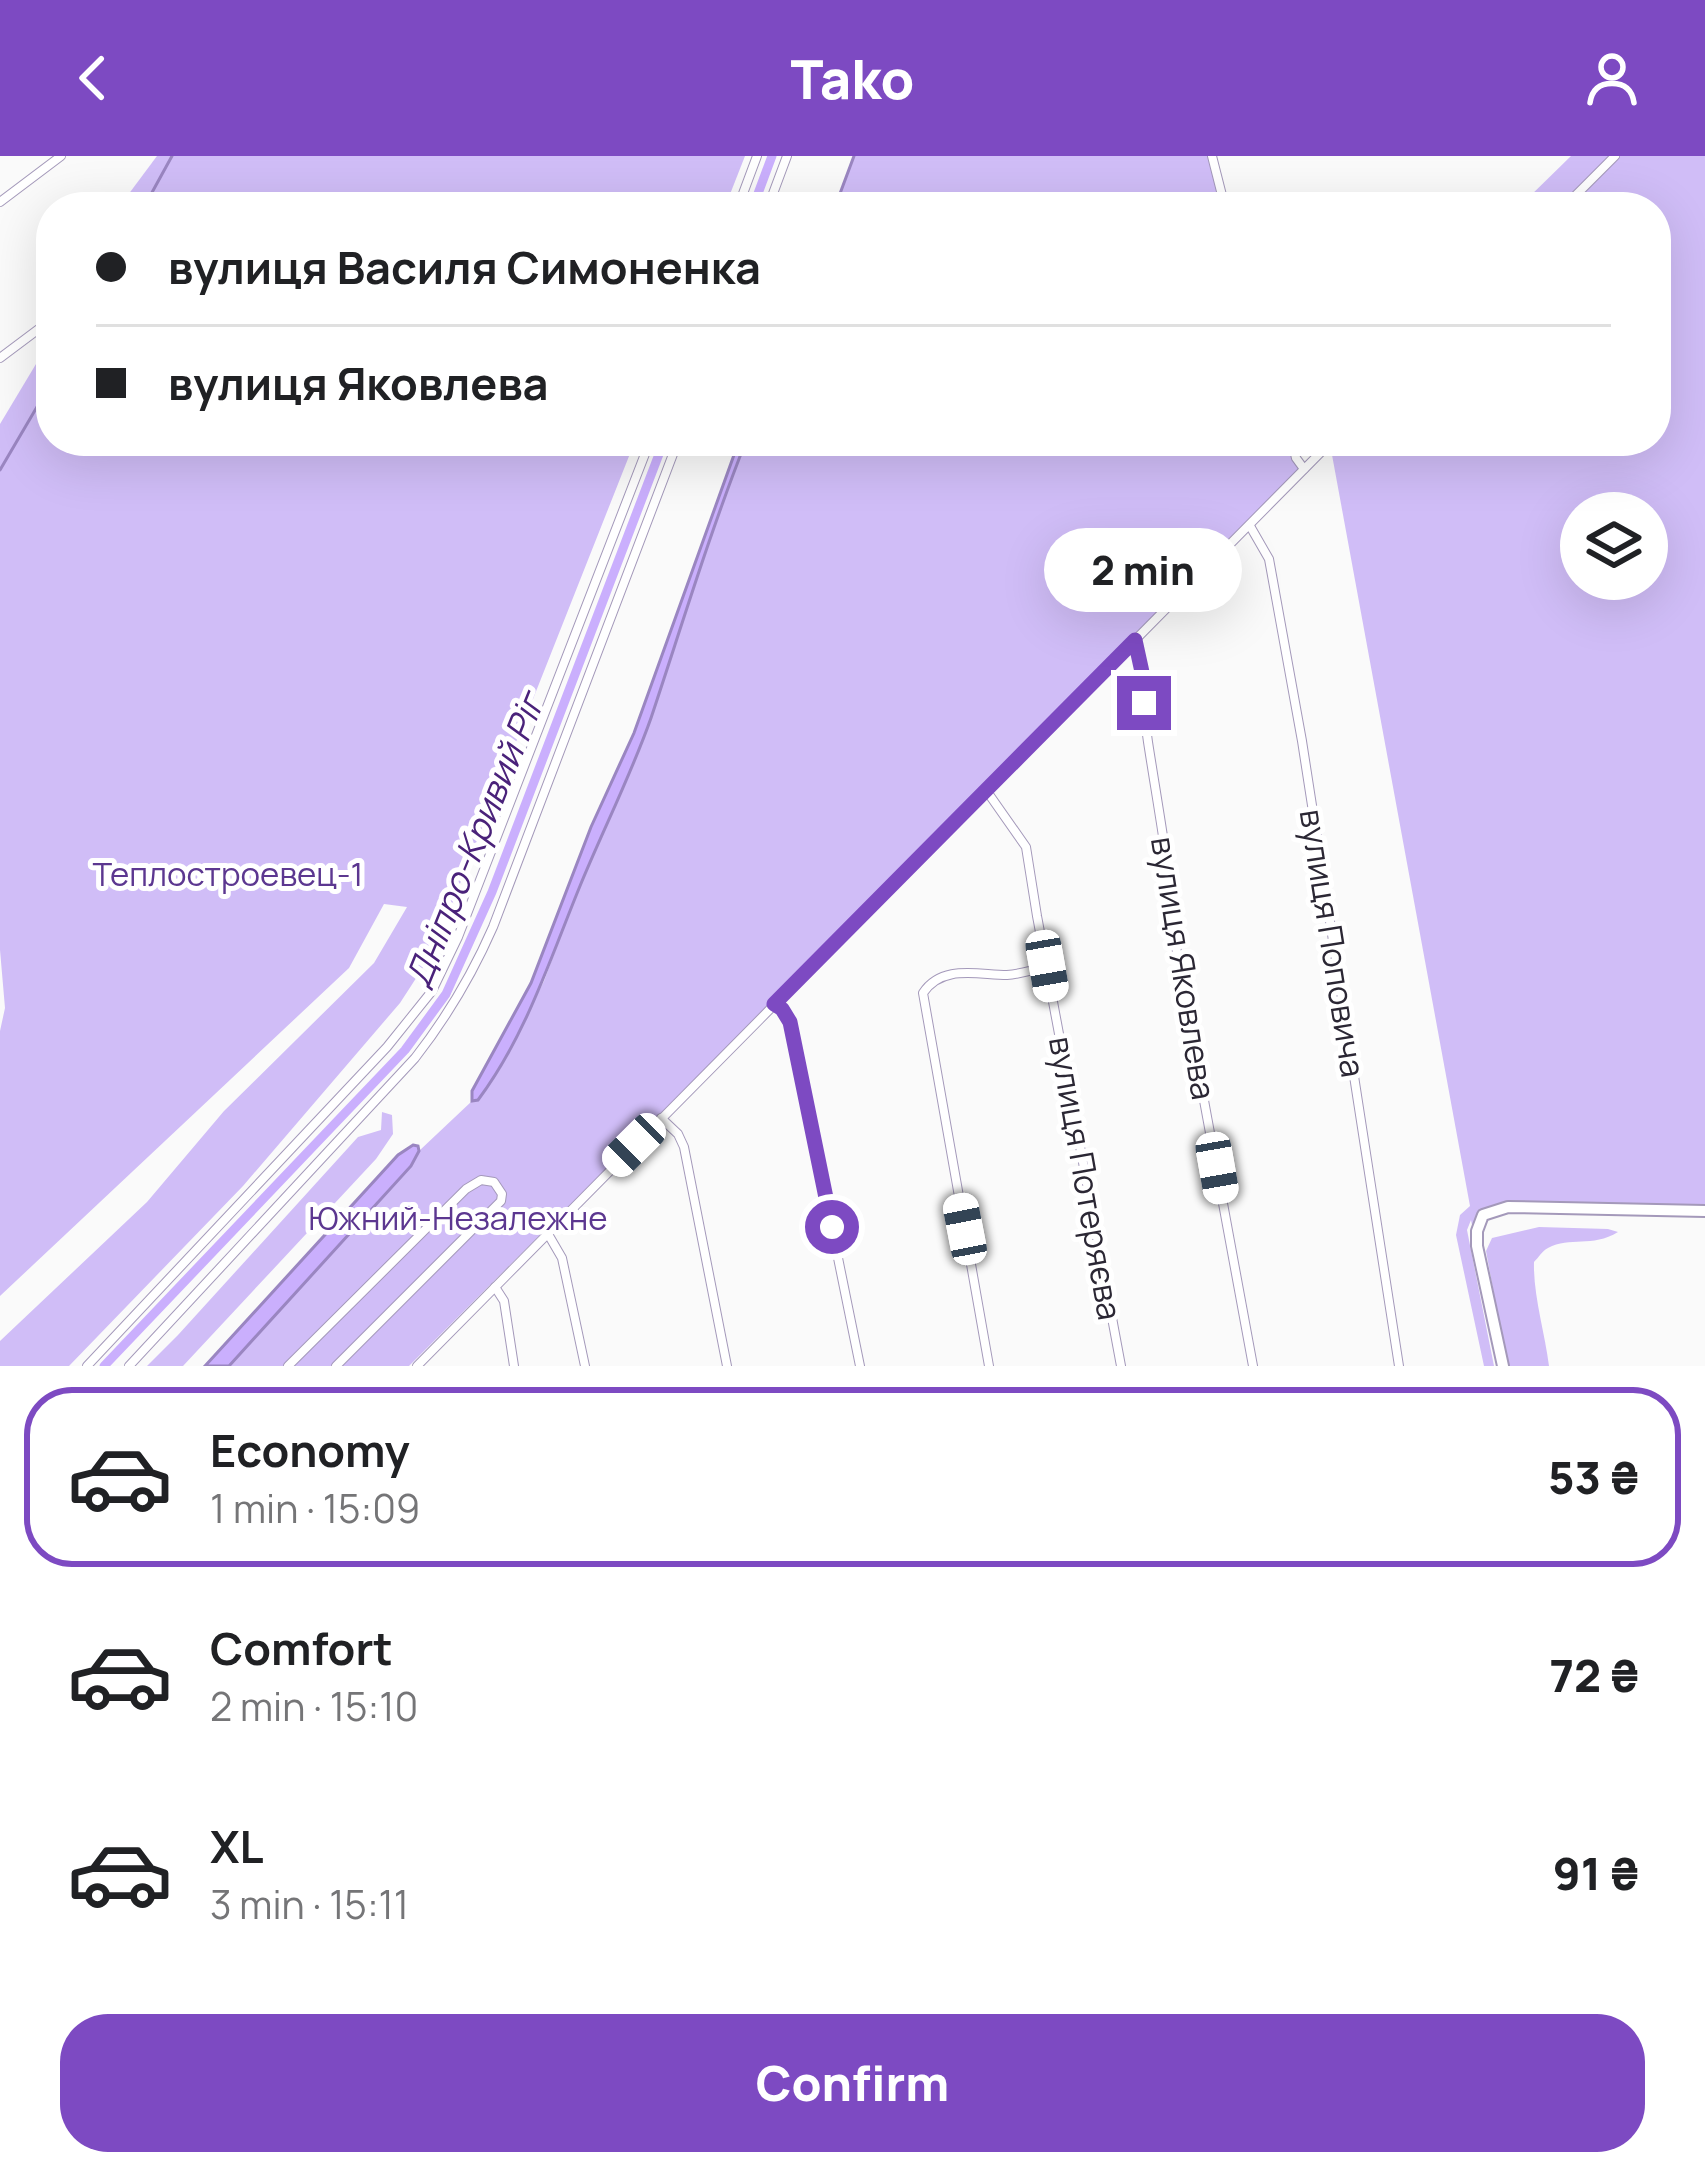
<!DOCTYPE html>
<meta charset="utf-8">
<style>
body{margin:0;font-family:Manrope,sans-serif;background:#f2f2f2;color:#202124;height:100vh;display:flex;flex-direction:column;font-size:45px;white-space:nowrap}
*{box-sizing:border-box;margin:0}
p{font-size:39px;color:#757577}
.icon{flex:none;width:66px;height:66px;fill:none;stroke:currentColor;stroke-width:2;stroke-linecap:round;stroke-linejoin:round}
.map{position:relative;height:1210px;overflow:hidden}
.details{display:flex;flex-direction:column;background:#fff;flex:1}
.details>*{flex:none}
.top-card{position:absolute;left:36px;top:36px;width:1635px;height:264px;border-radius:48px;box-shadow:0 12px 48px #0002;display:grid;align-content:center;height:264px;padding:0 60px;background:#fff}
.controls{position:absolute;left:1560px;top:336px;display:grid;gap:24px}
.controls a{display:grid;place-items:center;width:108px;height:108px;border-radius:50%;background:#fff;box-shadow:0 12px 48px #0002;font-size:60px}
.end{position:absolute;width:54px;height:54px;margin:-27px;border:15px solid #7d4ac2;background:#fff;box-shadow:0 0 0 6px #fff}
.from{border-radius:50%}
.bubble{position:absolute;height:84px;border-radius:42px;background:#fff;box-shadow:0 12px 48px #0002;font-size:39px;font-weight:800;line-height:84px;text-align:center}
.car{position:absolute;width:36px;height:72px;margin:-36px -18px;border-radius:15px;box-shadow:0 0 9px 3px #0007;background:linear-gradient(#fff 24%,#345 0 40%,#fff 0 76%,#345 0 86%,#fff 0)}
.top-card b{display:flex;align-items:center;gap:42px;height:114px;font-size:45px}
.top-card b+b{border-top:3px solid #e0e0e0}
.top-card i{width:30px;height:30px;background:#202124}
ul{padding:21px 0 0;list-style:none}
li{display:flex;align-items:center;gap:36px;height:180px;margin:0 24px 18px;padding:0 36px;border:6px solid transparent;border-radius:48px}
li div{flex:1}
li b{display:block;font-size:45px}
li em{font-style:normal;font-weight:800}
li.current{border-color:#7d4ac2}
li>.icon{width:108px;height:108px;stroke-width:1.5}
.cta{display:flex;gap:24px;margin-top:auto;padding:24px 60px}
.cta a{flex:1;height:138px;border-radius:48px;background:#7d4ac2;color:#fff;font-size:48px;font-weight:800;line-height:138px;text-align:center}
header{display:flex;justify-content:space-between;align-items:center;height:156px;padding:0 60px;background:#7d4ac2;color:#fff;font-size:54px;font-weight:800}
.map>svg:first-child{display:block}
</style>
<header><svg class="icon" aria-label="back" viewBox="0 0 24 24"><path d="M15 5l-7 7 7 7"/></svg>Tako<svg class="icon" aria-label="person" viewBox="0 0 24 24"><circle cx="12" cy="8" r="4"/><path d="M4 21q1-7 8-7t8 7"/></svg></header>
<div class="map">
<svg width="1705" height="1210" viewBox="0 0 1705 1210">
<rect width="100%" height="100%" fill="#fafafa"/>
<g fill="#d0bdf7" fill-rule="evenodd">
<polygon points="157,0 745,0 725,51 119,51"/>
<polygon points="854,0 1212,0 1225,51 835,51"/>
<path d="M1571 0H1705V1055L1508 1051 1483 1059 1477 1094 1471 1064 1467 1074 1494 1210H1484L1456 1079 1460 1059 1470 1050 1330 288 1332 285H1656V51H1519ZM1581 357H1647V423H1581Z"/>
<polygon points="51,183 51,285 635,285 433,796 400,847 243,1030 69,1210 0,1210 0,1185 147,1046 224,955 374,807 407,751 384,748 349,812 0,1140 0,875 5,852 0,794 0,268"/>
<polygon points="746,285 1292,285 1304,313 583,1040 561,1058 409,1210 229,1210 380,1044 411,1010 419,995 472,945 478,944 500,913 544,825 579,732 650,564 725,338"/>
<polygon points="382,956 392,959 393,978 376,1003 183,1210 147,1210 178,1179 358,981 381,974"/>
<path d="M1539 1071 1608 1073 1618 1076C1592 1092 1570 1080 1548 1092 1542 1095 1539 1101 1534 1106 1533 1139 1545 1177 1549 1210H1507L1486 1095 1492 1082Z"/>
</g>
<g fill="#caaffd" stroke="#9a86c1" stroke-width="3">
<path d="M739 285H746C710 376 682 469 651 562 631 619 603 674 580 730 550 803 526 880 478 944L472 945V935L531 827 591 671 634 577Z"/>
<polygon points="413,989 418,990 419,995 411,1010 229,1210 205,1210 398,999"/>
</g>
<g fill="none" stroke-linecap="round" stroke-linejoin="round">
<g stroke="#9a86c1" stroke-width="3">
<polyline points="144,51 172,0"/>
<polyline points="835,51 854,0"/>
<polyline points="0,314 51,227"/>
</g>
<g stroke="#caaffd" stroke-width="9">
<polyline points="753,51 772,0"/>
<polyline points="104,1210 405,894 446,838 492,736 664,285"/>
</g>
<g stroke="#a499ba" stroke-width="10">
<g id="street">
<polyline points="1212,0 1225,51"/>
<polyline points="0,46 61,0"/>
<polyline points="738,51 757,0"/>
<polyline points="768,51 787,0"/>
<polyline points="1564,51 1615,0"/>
<polyline points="0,202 48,166"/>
<polyline points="1292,285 1296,302 1304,313"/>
<polyline points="1250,370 1269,403 1302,585 1399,1210"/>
<path d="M1135 485C1143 519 1143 552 1148 586 1159 657 1172 726 1177 798L1253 1210"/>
<polyline points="986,634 1026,691 1037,760 1121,1210"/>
<polyline points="774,848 782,853 790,866 860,1210"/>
<polyline points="661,962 678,978 684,991 727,1210"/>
<polyline points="548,1078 562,1102 585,1210"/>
<polyline points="495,1131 504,1145 514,1210"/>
<polyline points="87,1210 387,891 432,835 458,781 650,285"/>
<path d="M129 1210 415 902C447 861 472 819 493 771L678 285"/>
<polyline points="288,1210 466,1033 481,1024 494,1026 502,1038 501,1045 336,1210"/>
<polyline points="417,1210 1332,285"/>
<path d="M989 1210 923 837C942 808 978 819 1007 819 1020 818 1034 814 1047 810"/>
</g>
</g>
<g stroke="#a499ba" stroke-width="14">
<polyline id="secondary" points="1503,1210 1477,1090 1477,1075 1483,1059 1508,1051 1705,1055"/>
</g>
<use href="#street" stroke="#fff" stroke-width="8"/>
<use href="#secondary" stroke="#fff" stroke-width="10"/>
</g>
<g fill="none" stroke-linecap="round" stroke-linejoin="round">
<polyline stroke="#7d4ac2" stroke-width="15" points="832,1071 790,866 782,853 774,848 1135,484 1142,516 1144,547"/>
</g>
<g text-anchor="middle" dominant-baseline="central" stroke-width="10" stroke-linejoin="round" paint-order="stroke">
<g font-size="33" fill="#5c3790" stroke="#fff">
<text x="228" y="717">Теплостроевец-1</text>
<text x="458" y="1061">Южний-Незалежне</text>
</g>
<g font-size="33" fill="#2b2734" stroke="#fff">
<text transform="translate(1333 787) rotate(81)">вулиця Поповича</text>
<text transform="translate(1184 812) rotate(81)">вулиця Яковлева</text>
<text transform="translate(1086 1022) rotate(80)">вулиця Потеряєва</text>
</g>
<g font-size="36" font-style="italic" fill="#4a227a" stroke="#fff">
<text transform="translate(474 684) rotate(-68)">Дніпро-Кривий Ріг</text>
</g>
</g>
</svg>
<div class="controls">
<a><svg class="icon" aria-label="layers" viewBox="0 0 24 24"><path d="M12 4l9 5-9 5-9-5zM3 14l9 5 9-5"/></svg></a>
</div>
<i class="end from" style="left:832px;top:1071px"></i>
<i class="end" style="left:1144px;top:547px"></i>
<div class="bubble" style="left:1044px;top:372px;width:198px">2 min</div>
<i class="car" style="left:1047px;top:810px;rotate:170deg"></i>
<i class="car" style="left:634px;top:989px;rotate:225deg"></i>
<i class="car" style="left:1217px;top:1012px;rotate:170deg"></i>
<i class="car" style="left:965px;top:1073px;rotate:349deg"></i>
<div class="top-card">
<b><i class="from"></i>вулиця Василя Симоненка</b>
<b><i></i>вулиця Яковлева</b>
</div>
</div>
<section class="details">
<ul>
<li class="current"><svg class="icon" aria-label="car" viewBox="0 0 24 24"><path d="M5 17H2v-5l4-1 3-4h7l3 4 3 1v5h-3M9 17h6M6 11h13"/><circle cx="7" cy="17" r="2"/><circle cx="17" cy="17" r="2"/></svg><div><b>Economy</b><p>1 min · 15:09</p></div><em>53 ₴</em></li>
<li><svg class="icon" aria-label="car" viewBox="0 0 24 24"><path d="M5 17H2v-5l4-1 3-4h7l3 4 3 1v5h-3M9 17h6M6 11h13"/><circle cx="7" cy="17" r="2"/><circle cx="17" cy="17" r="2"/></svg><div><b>Comfort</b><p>2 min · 15:10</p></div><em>72 ₴</em></li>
<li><svg class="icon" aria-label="car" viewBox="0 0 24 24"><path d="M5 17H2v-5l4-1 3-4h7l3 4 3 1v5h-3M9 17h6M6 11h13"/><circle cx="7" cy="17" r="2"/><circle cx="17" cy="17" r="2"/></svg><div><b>XL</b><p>3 min · 15:11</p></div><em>91 ₴</em></li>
</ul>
<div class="cta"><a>Confirm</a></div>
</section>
